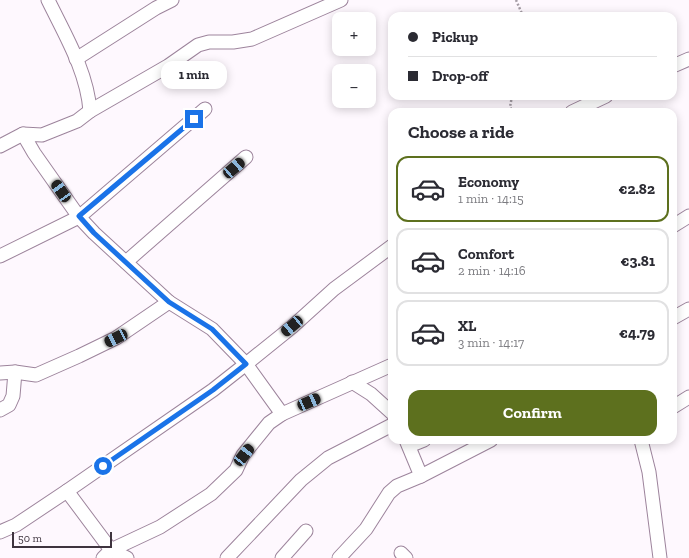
<!DOCTYPE html>
<meta charset="utf-8">
<style>
body{margin:0;font-family:"Zilla Slab",serif;background:#f7f7f7;color:#2b2b33;height:100vh;display:flex;flex-direction:column;font-size:15px;white-space:nowrap}
*{box-sizing:border-box;margin:0}
p{font-size:13px;color:#7c7c81}
.icon{flex:none;width:22px;height:22px;fill:none;stroke:currentColor;stroke-width:2;stroke-linecap:round;stroke-linejoin:round}
.map{position:relative;flex:1;overflow:hidden}
.drawer{position:absolute;left:388px;top:108px;width:289px;height:336px;display:flex;flex-direction:column;background:#fff;border-radius:12px;box-shadow:0 2px 10px #0003}
.drawer>*{flex:none}
.top-card{position:absolute;left:388px;top:12px;width:289px;height:88px;border-radius:12px;box-shadow:0 2px 10px #0003;display:grid;align-content:center;height:88px;padding:0 20px;background:#fff}
.fabs{position:absolute;left:332px;top:12px;display:grid;gap:8px}
.fabs a{display:grid;place-items:center;width:44px;height:44px;border-radius:8px;background:#fff;box-shadow:0 2px 10px #0003;font-size:20px}
.scale{position:absolute;left:12px;bottom:10px;width:100px;box-sizing:border-box;padding-left:4px;border:2px solid #3e343e;border-top:0;font-size:11px;line-height:14px;white-space:nowrap;color:#3e343e;-webkit-text-stroke:3px #fef8fe;paint-order:stroke}
.end{position:absolute;width:18px;height:18px;margin:-9px;border:5px solid #1a73e8;background:#fff;box-shadow:0 0 0 2px #fff}
.from{border-radius:50%}
.bubble{position:absolute;height:28px;border-radius:12px;background:#fff;box-shadow:0 2px 10px #0003;font-size:13px;font-weight:700;line-height:28px;text-align:center}
.car{position:absolute;width:12px;height:24px;margin:-12px -6px;border-radius:5px;box-shadow:0 0 3px 1px #0007;background:linear-gradient(#222 24%,#8ab4d8 0 40%,#222 0 76%,#8ab4d8 0 86%,#222 0)}
.top-card b{display:flex;align-items:center;gap:14px;height:38px;font-size:15px}
.top-card b+b{border-top:1px solid #e1e1e2}
.top-card i{width:10px;height:10px;background:#2b2b33}
ul{padding:0;list-style:none}
li{display:flex;align-items:center;gap:12px;height:66px;margin:0 8px 6px;padding:0 12px;border:2px solid #e1e1e2;border-radius:12px}
li div{flex:1}
li b{display:block;font-size:15px}
li em{font-style:normal;font-weight:700}
li.selected{border-color:#5d701e}
li>.icon{width:36px;height:36px;stroke-width:1.5}
h2{padding:0 20px;font-size:18px;line-height:48px}
.button{display:flex;gap:8px;margin-top:auto;padding:8px 20px}
.button a{flex:1;height:46px;border-radius:12px;background:#5d701e;color:#fff;font-size:16px;font-weight:700;line-height:46px;text-align:center}
.map>svg:first-child{display:block}
</style>
<div class="map">
<svg width="689" height="558" viewBox="0 0 689 558">
<rect width="100%" height="100%" fill="#fef8fe"/>
<g fill="none" stroke-linecap="round" stroke-linejoin="round">
<g stroke="#9d849c" stroke-width="15">
<g id="minor">
<path d="M48 0C65 35 87 71 90 111L77 121 42 135 23 134 34 153 79 217 94 233 169 302 212 329 246 364 282 414 269 423 243 455 236 470 211 494 160 527 111 550 103 558"/>
<polyline points="76,59 156,8 172,0"/>
<polyline points="673,66 689,59"/>
<polyline points="90,111 168,66 198,45 209,42 233,42 252,39 341,0"/>
<polyline points="572,112 606,96"/>
<polyline points="0,146 23,134"/>
<polyline points="673,226 689,216"/>
<polyline points="0,256 79,217 205,109"/>
<polyline points="126,262 246,157"/>
<polyline points="673,318 689,309"/>
<polyline points="0,373 15,372 36,375 79,356 116,338 169,302"/>
<polyline points="352,382 371,394 392,413"/>
<polyline points="673,407 689,397"/>
<polyline points="0,410 9,405 13,396 15,372"/>
<polyline points="282,414 392,365"/>
<polyline points="406,440 421,476"/>
<polyline points="641,440 649,472 660,558"/>
<polyline points="409,446 424,440"/>
<polyline points="67,491 111,550 127,558"/>
<polyline points="0,532 16,525 67,491 213,390 246,364 292,327 334,289 392,246"/>
<polyline points="401,553 406,558"/>
<polyline points="227,558 301,480 328,458 392,425"/>
<polyline points="282,558 306,531"/>
<polyline points="339,558 366,529 389,493 397,486 421,476 491,440"/>
</g>
</g>
<g stroke="#a49ca4" stroke-width="2.5" stroke-dasharray="2 2" stroke-linecap="butt">
<polyline points="516,0 523,16"/>
<polyline points="512,96 510,107 513,112"/>
</g>
<use href="#minor" stroke="#fff" stroke-width="13"/>
</g>
<g fill="none" stroke-linecap="round" stroke-linejoin="round">
<polyline stroke="#1a73e8" stroke-width="5" points="103,466 213,390 246,364 212,329 169,302 94,233 79,216 194,119"/>
</g>
</svg>
<div class="fabs">
<a>+</a>
<a>−</a>
</div>
<div class="scale">50 m</div>
<i class="end from" style="left:103px;top:466px"></i>
<i class="end" style="left:194px;top:119px"></i>
<div class="bubble" style="left:161px;top:61px;width:66px">1 min</div>
<i class="car" style="left:234px;top:168px;rotate:49deg"></i>
<i class="car" style="left:61px;top:191px;rotate:325deg"></i>
<i class="car" style="left:292px;top:326px;rotate:230deg"></i>
<i class="car" style="left:116px;top:338px;rotate:244deg"></i>
<i class="car" style="left:309px;top:402px;rotate:66deg"></i>
<i class="car" style="left:244px;top:455px;rotate:38deg"></i>
<div class="top-card">
<b><i class="from"></i>Pickup</b>
<b><i></i>Drop-off</b>
</div>
<section class="drawer">
<h2>Choose a ride</h2>
<ul>
<li class="selected"><svg class="icon" aria-label="car" viewBox="0 0 24 24"><path d="M5 17H2v-5l4-1 3-4h7l3 4 3 1v5h-3M9 17h6M6 11h13"/><circle cx="7" cy="17" r="2"/><circle cx="17" cy="17" r="2"/></svg><div><b>Economy</b><p>1 min · 14:15</p></div><em>€2.82</em></li>
<li><svg class="icon" aria-label="car" viewBox="0 0 24 24"><path d="M5 17H2v-5l4-1 3-4h7l3 4 3 1v5h-3M9 17h6M6 11h13"/><circle cx="7" cy="17" r="2"/><circle cx="17" cy="17" r="2"/></svg><div><b>Comfort</b><p>2 min · 14:16</p></div><em>€3.81</em></li>
<li><svg class="icon" aria-label="car" viewBox="0 0 24 24"><path d="M5 17H2v-5l4-1 3-4h7l3 4 3 1v5h-3M9 17h6M6 11h13"/><circle cx="7" cy="17" r="2"/><circle cx="17" cy="17" r="2"/></svg><div><b>XL</b><p>3 min · 14:17</p></div><em>€4.79</em></li>
</ul>
<div class="button"><a>Confirm</a></div>
</section>
</div>
